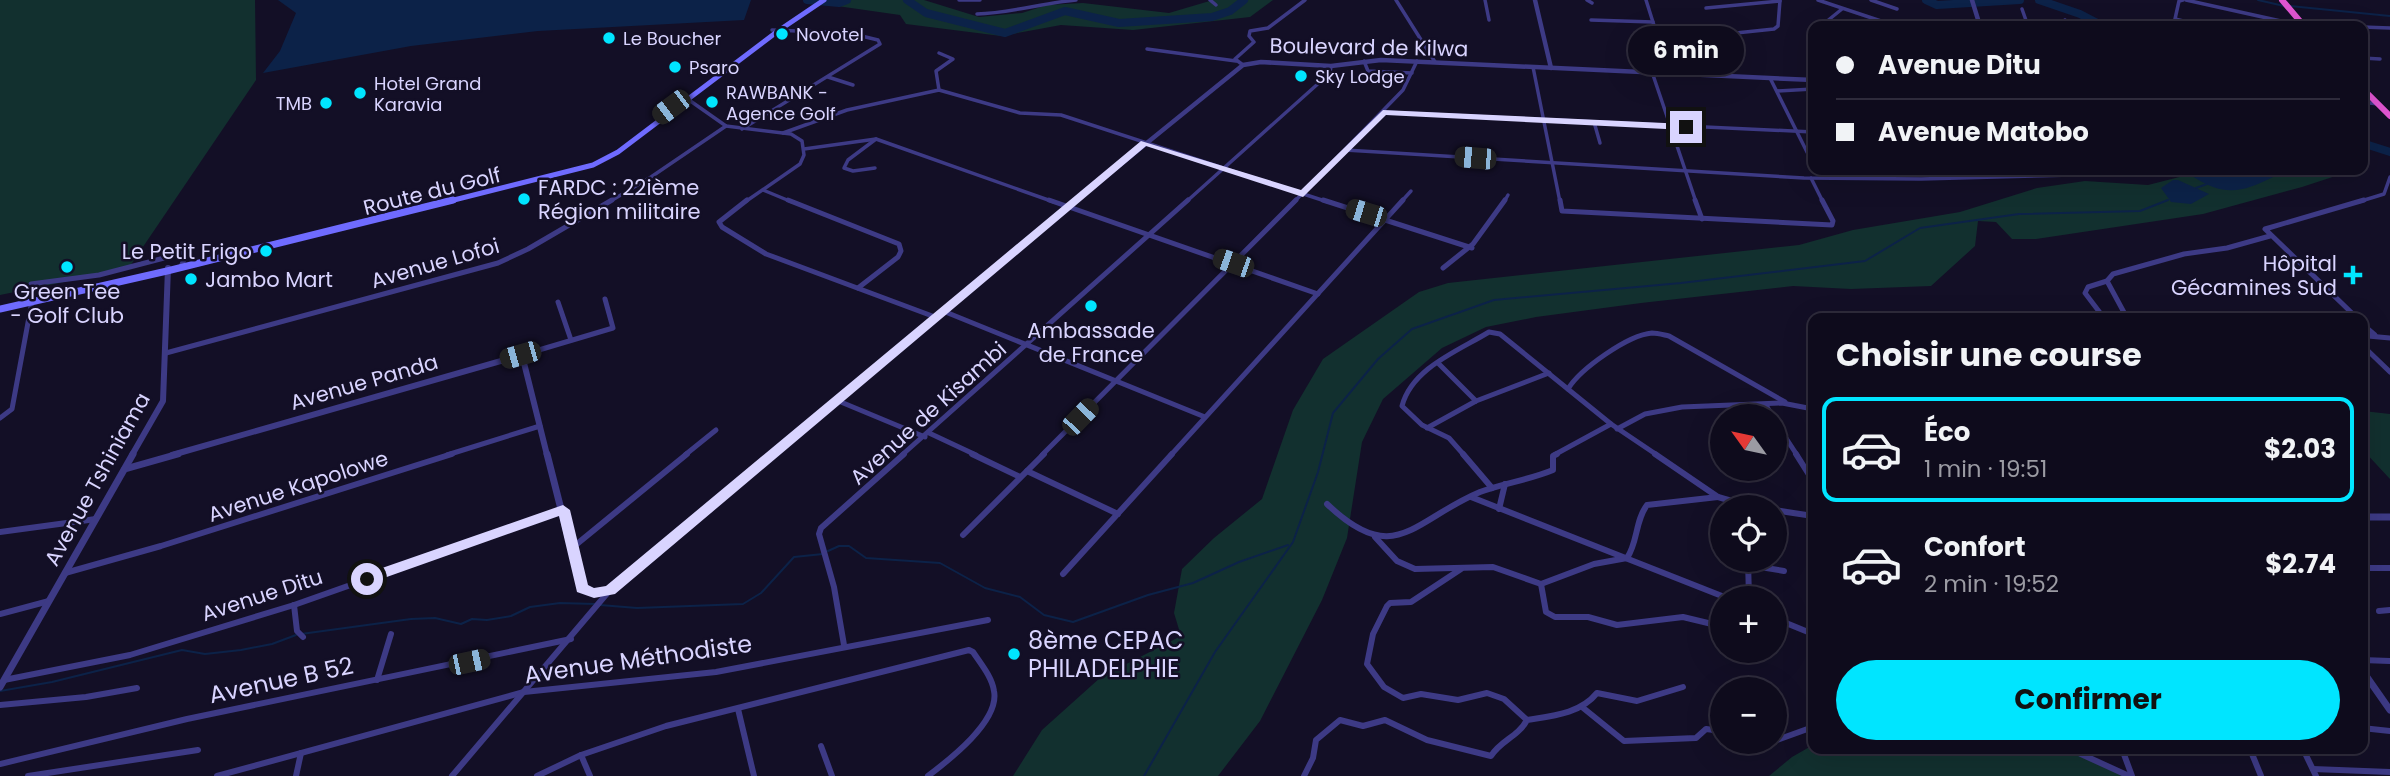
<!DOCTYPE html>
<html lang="fr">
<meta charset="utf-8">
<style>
body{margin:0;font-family:Poppins,sans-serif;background:#1c1929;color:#f1f3f6;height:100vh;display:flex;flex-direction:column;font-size:26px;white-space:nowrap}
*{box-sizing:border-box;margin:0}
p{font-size:23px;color:#9b9ba3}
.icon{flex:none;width:38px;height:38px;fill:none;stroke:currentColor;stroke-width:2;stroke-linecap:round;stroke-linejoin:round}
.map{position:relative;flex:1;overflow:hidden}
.drawer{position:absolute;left:1808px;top:313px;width:560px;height:441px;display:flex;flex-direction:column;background:#0e0b1c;border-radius:14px;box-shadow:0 7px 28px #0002,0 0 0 2px #2e2b3b}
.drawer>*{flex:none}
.banner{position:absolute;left:1808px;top:21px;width:560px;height:154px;border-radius:14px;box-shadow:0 7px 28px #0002,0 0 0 2px #2e2b3b;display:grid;align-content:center;height:154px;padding:0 28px;background:#0e0b1c}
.needle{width:46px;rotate:303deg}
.buttons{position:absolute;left:1710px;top:404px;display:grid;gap:14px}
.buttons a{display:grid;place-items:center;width:77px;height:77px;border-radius:50%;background:#0e0b1c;box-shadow:0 7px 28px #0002,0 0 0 2px #2e2b3b;font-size:35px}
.end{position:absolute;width:32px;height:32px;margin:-16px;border:9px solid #d9d4ff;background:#111;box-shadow:0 0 0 4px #111}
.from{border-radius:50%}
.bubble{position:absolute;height:49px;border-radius:24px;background:#0e0b1c;box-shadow:0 7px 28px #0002,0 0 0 2px #2e2b3b;font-size:23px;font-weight:700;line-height:49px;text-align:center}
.car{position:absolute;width:21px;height:42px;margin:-21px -10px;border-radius:9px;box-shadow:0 0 5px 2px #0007;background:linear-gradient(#222 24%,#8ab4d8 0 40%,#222 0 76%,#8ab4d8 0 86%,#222 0)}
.banner b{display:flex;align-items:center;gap:24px;height:66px;font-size:26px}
.banner b+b{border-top:2px solid #2e2b3b}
.banner i{width:18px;height:18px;background:#f1f3f6}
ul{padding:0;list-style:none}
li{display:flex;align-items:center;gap:21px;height:105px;margin:0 14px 10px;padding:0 14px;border:4px solid transparent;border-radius:14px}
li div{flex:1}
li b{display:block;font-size:26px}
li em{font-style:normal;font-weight:700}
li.active{border-color:#00e5ff}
li>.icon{width:63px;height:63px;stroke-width:1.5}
h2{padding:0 28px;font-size:32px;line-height:84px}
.primary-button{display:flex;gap:14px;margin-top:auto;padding:14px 28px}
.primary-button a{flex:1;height:80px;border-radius:42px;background:#00e5ff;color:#111;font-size:28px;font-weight:700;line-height:80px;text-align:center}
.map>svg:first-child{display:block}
</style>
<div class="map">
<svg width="2390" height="776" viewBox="0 0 2390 776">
<rect width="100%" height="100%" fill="#130f26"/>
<g fill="#12302f">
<polygon points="0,0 255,0 256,80 128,269 0,295"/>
<polygon points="831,0 924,0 979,17 1022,13 1047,5 1083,3 1169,13 1213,0 1273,0 1250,17 1133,30 1061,25 1001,36 906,24 900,15 823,4"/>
<polygon points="2207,170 2354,170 2302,187 2203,214 2036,239 2012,239 1996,222 1978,221 1975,246 1931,286 1851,289 1793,286 1641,303 1536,317 1486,327 1442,348 1383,399 1362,442 1347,538 1322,600 1260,721 1218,776 1013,776 1042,730 1101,677 1181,636 1174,613 1182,569 1214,538 1262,499 1293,410 1323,359 1419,292 1448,283 1799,245 1853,230 1960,212 2037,188 2085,181 2148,185"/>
<polygon points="2363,411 2390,414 2390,479 2363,450"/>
<polygon points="1813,745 1813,749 1837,751 2070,749 2126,776 1769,776 1792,757"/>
</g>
<g fill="#0c2248">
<polygon points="278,0 751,0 744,20 538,31 411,46 263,73 280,51 296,13"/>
<path d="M2216 170H2269L2275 176C2241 193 2225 197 2192 176Z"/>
<polygon points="2173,180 2178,180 2209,194 2191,204 2171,202 2161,188"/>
</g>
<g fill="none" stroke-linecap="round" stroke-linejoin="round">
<g stroke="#0c2248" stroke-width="2">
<polyline points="2258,0 2284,6"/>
<polyline points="2290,6 2390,16"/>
<polyline points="2362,148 2376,147"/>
<polyline points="2196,188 2207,184"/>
<polyline points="828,551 839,546 849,546 866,558 940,563 985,588 1020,597 1044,615 1073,622 1148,595 1193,583 1239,562 1288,545"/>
<polyline points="600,605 637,608 743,604 761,593 794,557 823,554"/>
<polyline points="301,634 411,619 435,618 461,624 472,619 487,620 511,616 530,607 560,603 595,604"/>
<polyline points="0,691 52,682 182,650 205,654 241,650 272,644 296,635"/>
<polyline points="1144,776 1215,652 1293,542 1318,472 1333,413 1378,359 1412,329 1494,300 1681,283 1865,261 1920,228 2019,214 2140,211 2168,200"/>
</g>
<g stroke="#0c2248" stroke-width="8">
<polyline points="807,0 839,3 847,0"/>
<polyline points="907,0 926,13 1005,33 1065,11 1119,23 1212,17 1230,11 1244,0"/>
<polyline points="1926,0 1937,5 2020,0"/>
<polyline points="2039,0 2080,14 2103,26"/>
<polyline points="2362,143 2390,152"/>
</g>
<g stroke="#3d3a85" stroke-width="3.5">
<polyline points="959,0 980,0"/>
<polyline points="1210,0 1216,5"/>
<polyline points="1396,0 1435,62"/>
<polyline points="1485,0 1489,20"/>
<polyline points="1587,0 1592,3"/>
<polyline points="1646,0 1669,73"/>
<polyline points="1818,0 1896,26"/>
<polyline points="1871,0 1897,9"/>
<polyline points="2183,0 2179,1 2175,19 2204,26"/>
<polyline points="2186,0 2303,26 2330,26"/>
<polyline points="1706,8 1780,1"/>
<polyline points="2022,9 2028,26"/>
<path d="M977 14C1011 13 1042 3 1076 0"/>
<polyline points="1591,20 1653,22"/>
<polyline points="2065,20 2067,26"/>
<polyline points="1821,26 1842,9"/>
<polyline points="2362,27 2390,28"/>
<polyline points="1656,33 1717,35 1774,29 1778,26 1780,0"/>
<polyline points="1147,49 1236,61"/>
<polyline points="939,53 953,59 936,71 939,90"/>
<polyline points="2362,58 2380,59"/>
<polyline points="1364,61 1368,71 1412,73"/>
<polyline points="1243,65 1235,59 1254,42 1249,36 1250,31 1268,28 1305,0"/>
<polyline points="1533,67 1560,202"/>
<polyline points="1652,72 1696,202"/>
<polyline points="828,77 853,85"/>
<polyline points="1770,78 1813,164"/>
<polyline points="1777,91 1813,89"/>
<polyline points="682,99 689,100 726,126 791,134 802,141 804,155 800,164 745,202"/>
<polyline points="2362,102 2378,104"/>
<polyline points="1383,112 1813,132"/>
<polyline points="1594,122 1600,143"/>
<polyline points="742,129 880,44 878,40 849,33 772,30"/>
<polyline points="783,133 847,110 939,90 1020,113 1061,115 1328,202"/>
<polyline points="804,149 876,139 1054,202"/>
<polyline points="1345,150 1804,178 1921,179 2072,175"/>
<polyline points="875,168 853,171 844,168 848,160 876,139"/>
<polyline points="1811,178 1823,202"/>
<polyline points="763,190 792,202"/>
<polyline points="609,202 651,177 726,126"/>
<polyline points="1186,202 1330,73 1331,66"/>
<polyline points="1294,202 1403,90 1417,61"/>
<polyline points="1401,202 1411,191"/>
<polyline points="1504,202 1508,195"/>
<polyline points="2358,202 2384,194 2390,177"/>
</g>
<g stroke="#3d3a85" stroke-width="5">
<polyline points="747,200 719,222 722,227 766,254 935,317"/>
<polyline points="788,200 899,244 901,251 898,257 858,288"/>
<polyline points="1049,200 1318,294"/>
<polyline points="1323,200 1472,248"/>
<polyline points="1560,200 1562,211 1832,225 1833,221 1822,200"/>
<polyline points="1695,200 1702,219"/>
<polyline points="1443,268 1473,244 1505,200"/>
<polyline points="2107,281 2127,318"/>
<polyline points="31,284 99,275 187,252 181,267"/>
<polyline points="558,302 571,340"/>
<polyline points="943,311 1205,417"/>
<polyline points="2104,318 2085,293 2088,287 2107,281 2113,274 2184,254 2227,248 2270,236"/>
<polyline points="2357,318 2265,229 2364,200"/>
<polyline points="2362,324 2375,335"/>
<polyline points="2362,343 2368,336 2390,338"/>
<polyline points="2362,345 2390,372"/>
<polyline points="166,353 498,263 528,249 612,200"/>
<polyline points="522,355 613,328 605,299"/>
<polyline points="1438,363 1476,401"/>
<path d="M1568 389C1580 369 1628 335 1652 333 1658 333 1664 335 1669 336L1785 402"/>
<polyline points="836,400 925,437"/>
<polyline points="1766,405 1772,416"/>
<polyline points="0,418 12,409 32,301"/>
<polyline points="1774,420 1797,455"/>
<polyline points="1427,428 1476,401 1549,373"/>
<polyline points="1617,429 1645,414 1682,407 1782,403 1813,409"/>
<polyline points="929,433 976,455"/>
<polyline points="447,455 540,426"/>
<polyline points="685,455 716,430"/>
<polyline points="902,455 1188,200"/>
<polyline points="1042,455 1296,200"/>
<polyline points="1171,455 1403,200"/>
<path d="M1464 455 1449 438 1422 425 1402 406C1412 368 1458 351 1489 332L1500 334 1611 424 1657 455"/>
<polyline points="1554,455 1611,424"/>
</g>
<g stroke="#3d3a85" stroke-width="6">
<polyline points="972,454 1020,477"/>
<polyline points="1463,454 1492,488"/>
<polyline points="1655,454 1718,497 1756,508"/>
<polyline points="1796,454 1813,481"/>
<polyline points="1027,471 1118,514"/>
<polyline points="1471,497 1727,598"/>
<path d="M1327 504C1395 569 1413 520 1480 492 1504 483 1529 480 1553 470V456L1557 454"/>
<polyline points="1499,509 1505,484"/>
<polyline points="1774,510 1813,516"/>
<polyline points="0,532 96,519"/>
<polyline points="963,535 1044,454"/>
<path d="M1375 537 1397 561 1415 569 1493 567 1541 584 1594 564 1627 558C1638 542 1635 521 1647 505L1718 497"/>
<polyline points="572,548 687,454"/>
<polyline points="1748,560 1749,598"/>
<polyline points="1748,565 1784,571"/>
<polyline points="2362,568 2390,568"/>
<polyline points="1461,569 1411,602 1390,603 1387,606 1373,634 1367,664 1384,687 1403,698 1421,694 1458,700 1487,693 1504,699 1527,720"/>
<polyline points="65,573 161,546 452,454"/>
<polyline points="1063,574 1172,454"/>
<polyline points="1541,584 1546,612 1555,617 1588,617 1617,625 1683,617 1712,624 1722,623"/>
<polyline points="294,605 297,631 303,637"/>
<polyline points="2379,611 2390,610"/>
<polyline points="0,614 49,601"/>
<polyline points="1774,618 1813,634"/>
<polyline points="844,645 834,587 819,534 821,528 904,454"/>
<polyline points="2362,660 2390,661"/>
<polyline points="4,680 130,655 294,605 563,510"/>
<polyline points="377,680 391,634"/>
<polyline points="0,705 86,697 137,688"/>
<polyline points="1582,707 1624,741 1696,738 1706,729 1722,731"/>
<polyline points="738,709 754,776"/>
<polyline points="2362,728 2390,731"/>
<polyline points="1774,741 1813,727"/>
<polyline points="1751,742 1770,742"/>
<polyline points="821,746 832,776"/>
<polyline points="2070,749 2129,776"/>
<polyline points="2122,749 2132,776"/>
<polyline points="2250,749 2261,776"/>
<polyline points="2303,749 2316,776"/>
<polyline points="581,755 590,776"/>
<polyline points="0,764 187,719 571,639"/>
<polyline points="2313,769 2390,772"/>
<polyline points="28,776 198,750"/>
<polyline points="217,776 524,692 716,672 988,620"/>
<polyline points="296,776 301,753"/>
<polyline points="452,776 610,590"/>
<path d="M537 776 581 755 666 726 969 650 973 652C981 664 992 677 994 691 1000 721 949 760 928 776"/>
<path d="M1304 776 1313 758 1316 740 1340 720 1363 726 1385 720 1427 740 1491 756C1501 740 1518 737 1527 720 1552 716 1580 714 1597 693L1637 701 1683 687"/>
</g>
<g stroke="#3d3a85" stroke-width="4.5">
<polyline points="1535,0 1551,68"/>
<polyline points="1972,0 1980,26"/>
<polyline points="1074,202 1243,65 1261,62 1331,66 1381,60 1813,80"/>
</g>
<g stroke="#3d3a85" stroke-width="6">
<polyline points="132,455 163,401 168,268"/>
<polyline points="172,455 522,355 547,455"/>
<polyline points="770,455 1076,200"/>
</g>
<g stroke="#3d3a85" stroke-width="7">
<path d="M547 454 580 584C587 595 599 593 610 590L773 454"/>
<polyline points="125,469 178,454"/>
<polyline points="2362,517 2390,517"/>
<polyline points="2362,670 2390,710"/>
<polyline points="0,687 133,454"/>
</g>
<polyline stroke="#6f6bff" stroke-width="5" points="446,202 593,165 618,152 778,31 824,0"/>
<polyline stroke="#6f6bff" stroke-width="7" points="0,309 167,271 453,200"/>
<g stroke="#e055d1" stroke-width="6">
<polyline points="2282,0 2304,26"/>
<polyline points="2362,88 2390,116"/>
</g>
</g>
<polygon fill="#d9d4ff" points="1383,110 1686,124 1691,127 1686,130 1386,115 1303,197 1146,146 615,594 594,598 577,592 559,516 367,584 361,579 362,575 563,505 570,510 588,585 594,588 606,586 1141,141 1301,190"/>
<g fill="#00e5ff" stroke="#130f26" stroke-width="2.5">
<circle cx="782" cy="34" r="7"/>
<circle cx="609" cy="38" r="7"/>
<circle cx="675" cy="67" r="7"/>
<circle cx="1301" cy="76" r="7"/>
<circle cx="360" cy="93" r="7"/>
<circle cx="712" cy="102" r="7"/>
<circle cx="326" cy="103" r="7"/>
<circle cx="524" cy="199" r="7"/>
<circle cx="266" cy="251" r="7"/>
<circle cx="67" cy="267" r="7"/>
<path d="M2349.5 264.5h7v7h7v7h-7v7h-7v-7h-7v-7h7z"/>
<circle cx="191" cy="279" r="7"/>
<circle cx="1091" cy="306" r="7"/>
<circle cx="1014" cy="654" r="7"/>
</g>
<g text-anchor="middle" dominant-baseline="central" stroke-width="5" stroke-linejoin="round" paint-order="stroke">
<g font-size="18" fill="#d9d4ff" stroke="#130f26" text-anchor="start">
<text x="796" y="34">Novotel</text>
<text x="623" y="38">Le Boucher</text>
<text x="689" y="67">Psaro</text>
<text x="1315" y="76">Sky Lodge</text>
<text x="374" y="83">Hotel Grand<tspan x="374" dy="21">Karavia</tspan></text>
<text x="726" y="92">RAWBANK -<tspan x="726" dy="21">Agence Golf</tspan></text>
<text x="312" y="103" text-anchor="end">TMB</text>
</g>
<g font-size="21" fill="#d9d4ff" stroke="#130f26">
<text transform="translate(1369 47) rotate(1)">Boulevard de Kilwa</text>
<text transform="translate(432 191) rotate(-14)">Route du Golf</text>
<text transform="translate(435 263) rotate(-16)">Avenue Lofoi</text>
<text transform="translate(364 382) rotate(-16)">Avenue Panda</text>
<text transform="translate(928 413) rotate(-42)">Avenue de Kisambi</text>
<text transform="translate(97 479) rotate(-61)">Avenue Tshiniama</text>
<text transform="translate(298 486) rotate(-18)">Avenue Kapolowe</text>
<text transform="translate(262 595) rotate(-18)">Avenue Ditu</text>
</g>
<g font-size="21" fill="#d9d4ff" stroke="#130f26" text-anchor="start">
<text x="538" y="187">FARDC : 22ième<tspan x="538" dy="24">Région militaire</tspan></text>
<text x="252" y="251" text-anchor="end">Le Petit Frigo</text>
<text x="2337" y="263" text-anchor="end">Hôpital<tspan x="2337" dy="24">Gécamines Sud</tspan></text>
<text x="205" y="279">Jambo Mart</text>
<text x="67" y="291" text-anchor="middle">Green Tee<tspan x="67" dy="24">- Golf Club</tspan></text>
<text x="1091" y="330" text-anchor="middle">Ambassade<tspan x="1091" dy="24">de France</tspan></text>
</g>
<g font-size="24" fill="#d9d4ff" stroke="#130f26" text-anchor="start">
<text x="1028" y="640">8ème CEPAC<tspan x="1028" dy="28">PHILADELPHIE</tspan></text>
</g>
<g font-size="24" fill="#d9d4ff" stroke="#130f26">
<text transform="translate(638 659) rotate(-8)">Avenue Méthodiste</text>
<text transform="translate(281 680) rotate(-12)">Avenue B 52</text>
</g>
</g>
</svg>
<div class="buttons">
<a><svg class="needle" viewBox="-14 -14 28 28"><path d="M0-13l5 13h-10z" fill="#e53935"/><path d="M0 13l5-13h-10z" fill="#9b9ba3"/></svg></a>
<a><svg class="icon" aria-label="locate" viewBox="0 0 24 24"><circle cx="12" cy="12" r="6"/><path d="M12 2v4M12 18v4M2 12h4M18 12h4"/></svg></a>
<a>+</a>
<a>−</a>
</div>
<i class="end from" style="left:367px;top:579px"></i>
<i class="end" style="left:1686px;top:127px"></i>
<div class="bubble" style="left:1628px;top:26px;width:116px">6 min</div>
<i class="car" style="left:671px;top:107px;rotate:233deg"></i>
<i class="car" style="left:1475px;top:158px;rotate:275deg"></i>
<i class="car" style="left:1366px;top:213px;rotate:287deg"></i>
<i class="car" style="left:1233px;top:263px;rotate:289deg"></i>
<i class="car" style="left:520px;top:355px;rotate:254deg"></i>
<i class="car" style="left:1080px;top:417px;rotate:44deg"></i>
<i class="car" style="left:469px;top:662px;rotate:78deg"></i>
<div class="banner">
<b><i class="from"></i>Avenue Ditu</b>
<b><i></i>Avenue Matobo</b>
</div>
<section class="drawer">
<h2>Choisir une course</h2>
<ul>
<li class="active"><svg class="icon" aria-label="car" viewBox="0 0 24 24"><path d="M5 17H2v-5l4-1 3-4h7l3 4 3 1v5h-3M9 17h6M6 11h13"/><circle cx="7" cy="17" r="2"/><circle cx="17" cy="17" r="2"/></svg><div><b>Éco</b><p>1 min · 19:51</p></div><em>$2.03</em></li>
<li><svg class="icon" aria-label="car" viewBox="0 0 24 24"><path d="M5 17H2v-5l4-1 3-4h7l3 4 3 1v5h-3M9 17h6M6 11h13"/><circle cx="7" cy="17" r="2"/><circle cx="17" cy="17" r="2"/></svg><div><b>Confort</b><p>2 min · 19:52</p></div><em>$2.74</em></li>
</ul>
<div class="primary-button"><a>Confirmer</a></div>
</section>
</div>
